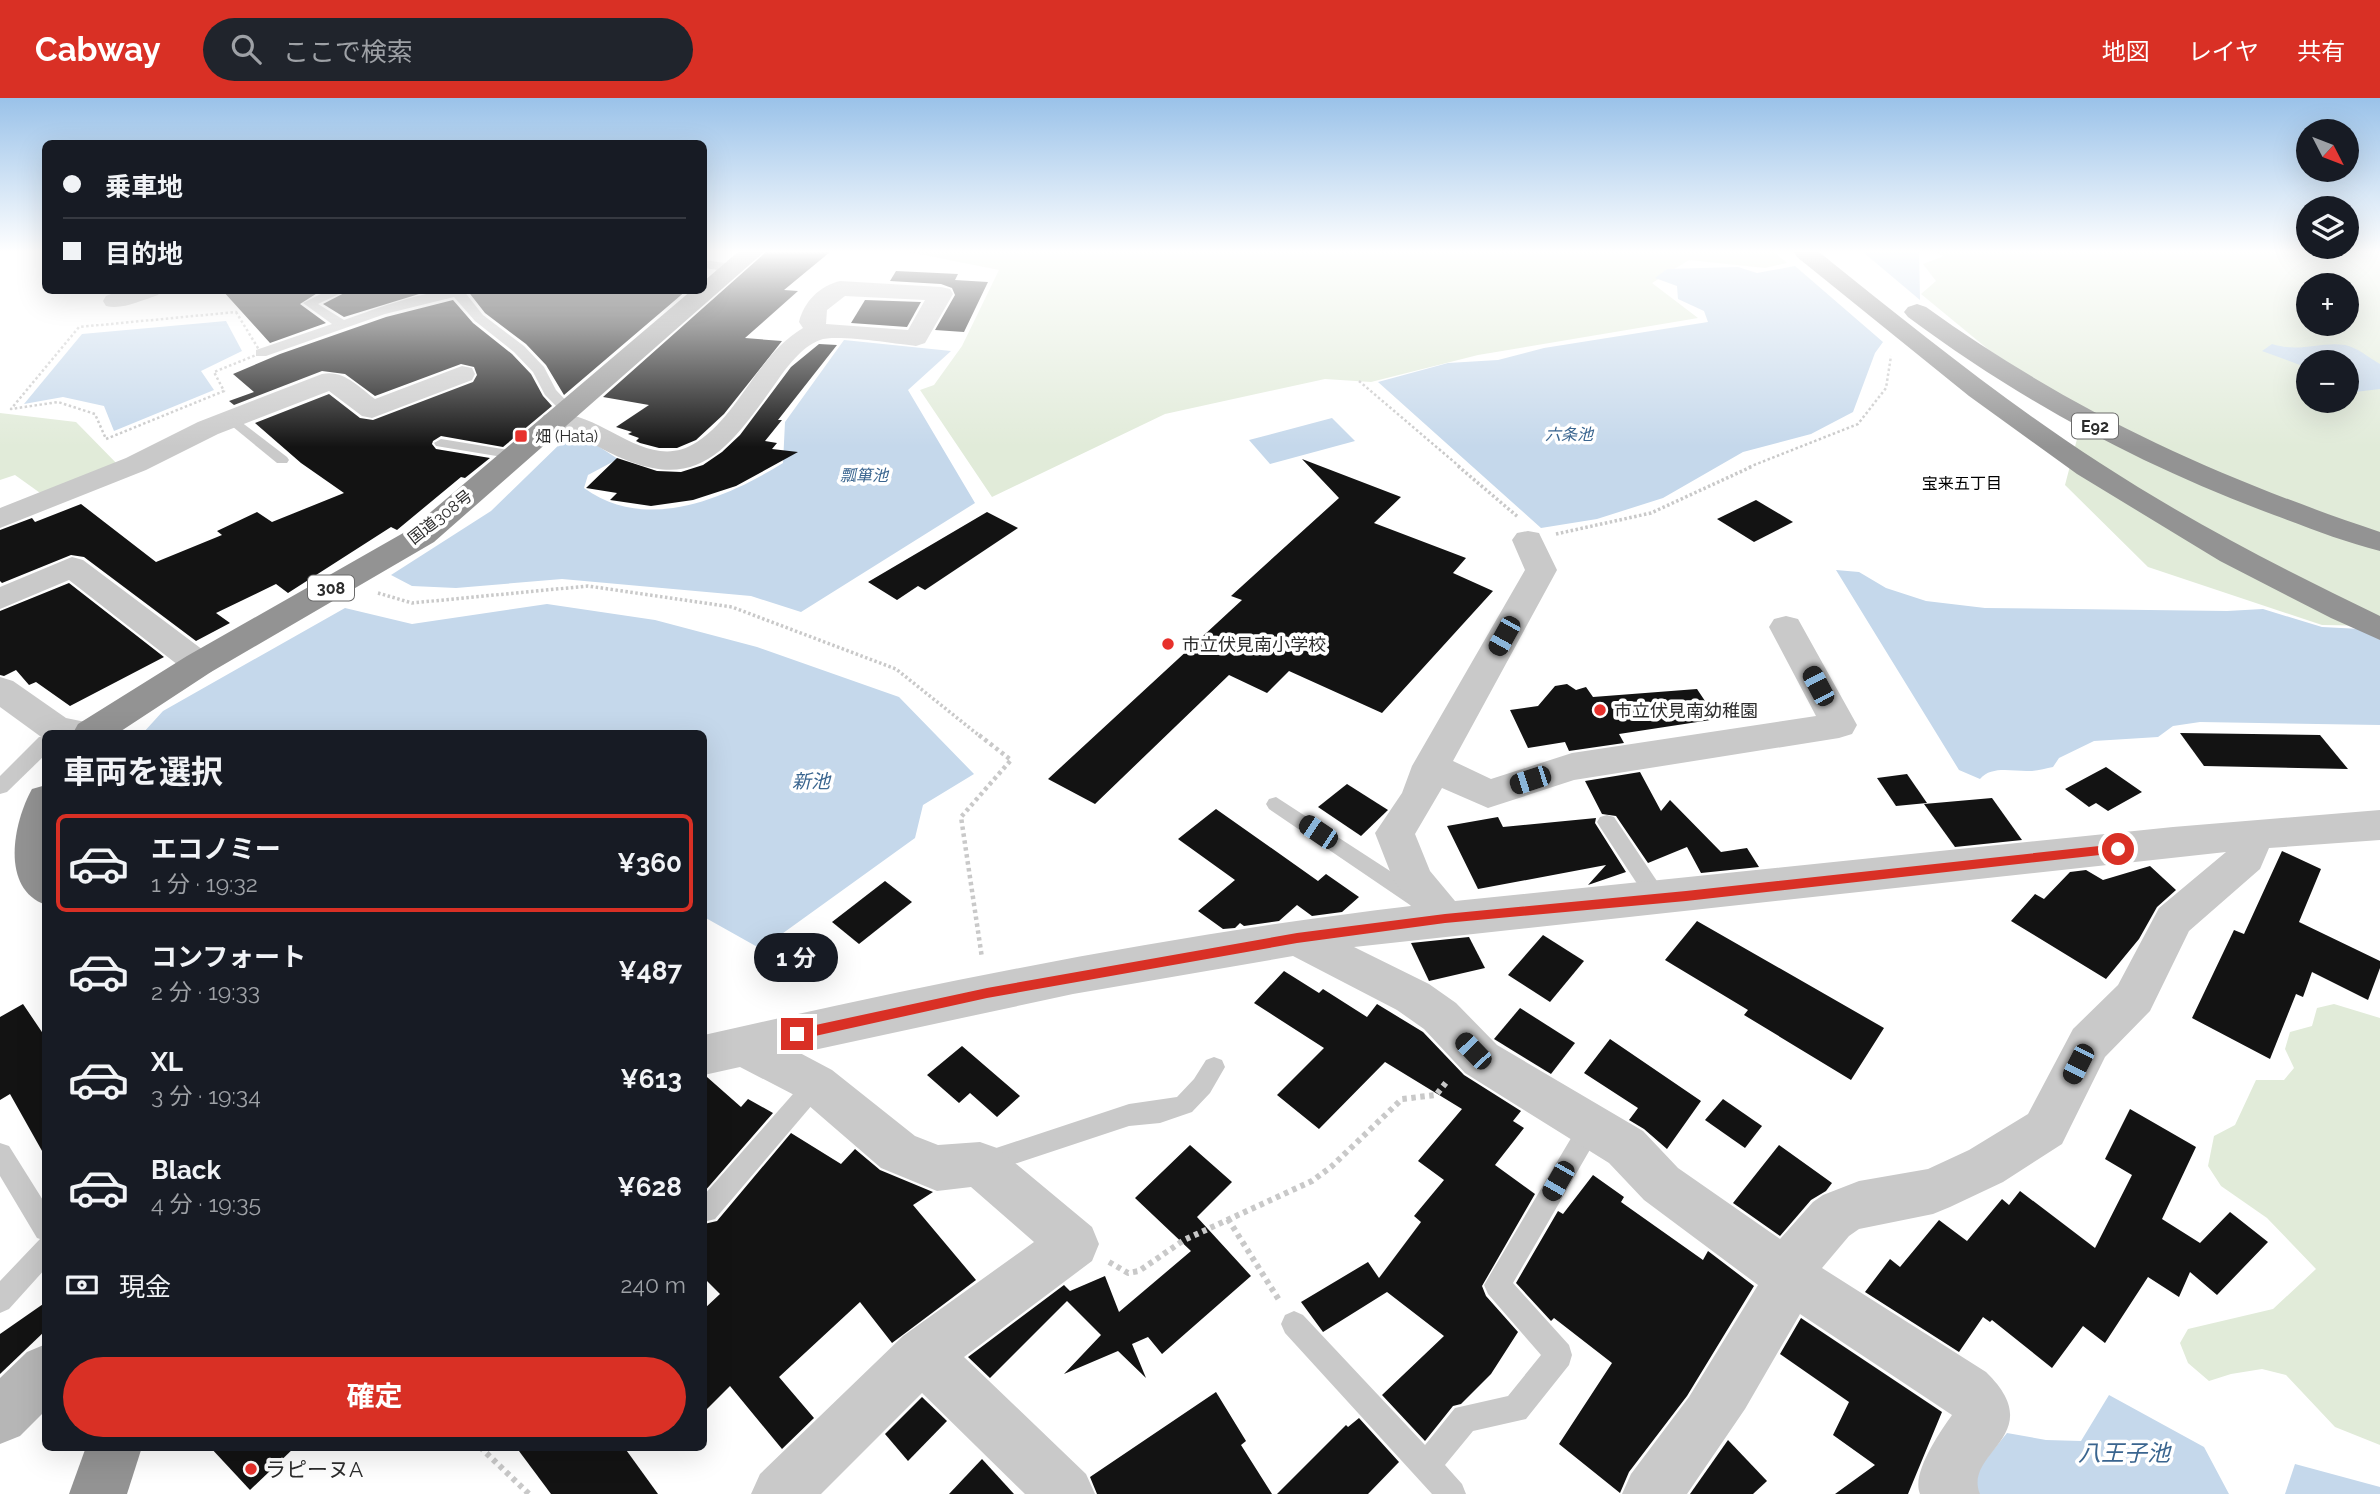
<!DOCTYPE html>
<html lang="ja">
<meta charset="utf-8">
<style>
body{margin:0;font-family:Raleway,"Noto Sans JP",sans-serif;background:#20242c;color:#f1f3f6;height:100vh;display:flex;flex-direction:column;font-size:26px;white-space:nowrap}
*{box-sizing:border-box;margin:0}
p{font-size:23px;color:#9ea1a6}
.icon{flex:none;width:38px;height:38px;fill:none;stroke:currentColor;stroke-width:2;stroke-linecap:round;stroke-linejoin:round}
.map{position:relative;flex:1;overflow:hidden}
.details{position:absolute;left:42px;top:632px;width:665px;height:721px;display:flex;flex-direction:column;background:#171b24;border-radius:10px;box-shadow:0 7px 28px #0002}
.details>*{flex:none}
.hud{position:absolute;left:42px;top:42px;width:665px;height:154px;border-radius:10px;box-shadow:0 7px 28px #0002;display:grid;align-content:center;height:154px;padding:0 21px;background:#171b24}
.needle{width:46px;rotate:132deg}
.buttons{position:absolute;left:2296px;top:21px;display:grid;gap:14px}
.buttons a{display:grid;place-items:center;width:63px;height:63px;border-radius:50%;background:#171b24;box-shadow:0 7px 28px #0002;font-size:35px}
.end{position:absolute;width:32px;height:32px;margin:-16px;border:9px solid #d93025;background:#fff;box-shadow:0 0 0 4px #fff}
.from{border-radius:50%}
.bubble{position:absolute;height:49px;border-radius:24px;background:#171b24;box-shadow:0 7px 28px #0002;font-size:23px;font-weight:700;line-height:49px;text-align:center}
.car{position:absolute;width:21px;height:42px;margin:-21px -10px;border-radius:9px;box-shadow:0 0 5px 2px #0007;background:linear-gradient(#222 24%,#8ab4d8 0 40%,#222 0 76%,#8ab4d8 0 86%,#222 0)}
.hud b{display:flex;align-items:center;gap:24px;height:66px;font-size:26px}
.hud b+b{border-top:2px solid #363941}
.hud i{width:18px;height:18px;background:#f1f3f6}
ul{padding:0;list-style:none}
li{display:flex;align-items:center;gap:21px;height:98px;margin:0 14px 10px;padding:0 7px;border:4px solid transparent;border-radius:10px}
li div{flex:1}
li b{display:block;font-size:26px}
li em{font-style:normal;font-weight:700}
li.active{border-color:#d93025}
li>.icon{width:63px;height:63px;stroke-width:1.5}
h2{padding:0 21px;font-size:32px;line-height:84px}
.pay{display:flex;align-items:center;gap:18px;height:77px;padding:0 21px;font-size:26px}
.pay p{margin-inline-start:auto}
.button{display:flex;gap:14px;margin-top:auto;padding:14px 21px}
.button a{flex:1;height:80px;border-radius:42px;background:#d93025;color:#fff;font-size:28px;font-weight:700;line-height:80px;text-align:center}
header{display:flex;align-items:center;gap:42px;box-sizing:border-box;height:98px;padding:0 35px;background:#d93025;color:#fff}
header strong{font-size:33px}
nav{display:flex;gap:38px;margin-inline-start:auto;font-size:24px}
.search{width:490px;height:63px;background:#20242c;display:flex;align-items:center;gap:18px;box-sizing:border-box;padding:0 24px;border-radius:38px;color:#9ea1a6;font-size:26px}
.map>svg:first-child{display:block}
</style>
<header>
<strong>Cabway</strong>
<div class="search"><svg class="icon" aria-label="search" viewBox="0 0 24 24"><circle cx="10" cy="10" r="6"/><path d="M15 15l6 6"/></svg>ここで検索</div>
<nav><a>地図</a><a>レイヤ</a><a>共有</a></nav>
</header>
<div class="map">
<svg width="2380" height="1396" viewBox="0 0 2380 1396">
<rect width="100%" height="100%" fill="#fff"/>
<g fill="#e1ebd9" fill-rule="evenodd">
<polygon points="909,154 1774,154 1787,165 1765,170 1689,162 1652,185 1698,220 1478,257 1371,284 1325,281 1165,316 992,399 920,292 934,287 962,248 999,172"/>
<path d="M1935 154H2380V528L2322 527 2148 469 2065 387 2082 322H2112L2065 302 1989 252 1921 196 1936 183 1923 166 1944 158ZM2308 187H2347V226H2308ZM2308 264H2347V303H2308Z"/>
<polygon points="0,315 76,324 123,372 50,402 15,377 0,382"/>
<polygon points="2334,906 2380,920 2380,1347 2335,1329 2286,1277 2262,1271 2231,1276 2209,1283 2188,1265 2180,1245 2188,1231 2273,1211 2316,1171 2267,1120 2221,1088 2208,1068 2214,1038 2235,1027 2256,982 2284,982 2294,970 2285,951 2290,934 2312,928 2317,910"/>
</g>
<g fill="#c5d8eb">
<polygon points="1863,154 1919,154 1920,202"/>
<polygon points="1795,168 1883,244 1875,255 1853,314 1811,336 1743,354 1663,400 1597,421 1541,430 1378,284 1448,265 1498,262 1544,250 1708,224 1704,213 1678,201 1677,188 1655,180 1667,171 1738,169 1757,175"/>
<polygon points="226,223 242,253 201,273 214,292 114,333 104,308 63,299 24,306 82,236"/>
<path d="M844 242 951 253 908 292 975 405 801 514 751 498 562 481 456 490 412 488 391 477 491 413 564 342 584 339 618 361 588 377 584 390C645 435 725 401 783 365L785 324Z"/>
<path d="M2272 246C2300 255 2321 243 2345 247 2359 250 2369 260 2380 266V291L2355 294 2347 292V264H2308V270L2262 253Z"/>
<polygon points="1332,320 1355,343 1270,366 1249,342"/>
<path d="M1836 472 1859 474 1886 490 1926 503 1985 510 2227 513 2263 511 2322 529 2380 532V627L2200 624 2173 628 2158 639 2094 643 2059 660 2053 669C2046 670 2038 673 2030 673 2014 674 1992 667 1980 681L1959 672Z"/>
<polygon points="547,506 655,522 757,549 899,599 974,676 923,707 915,740 761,851 704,819 704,635 143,635 163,613 345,510 412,526"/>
<polygon points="2109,1297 2204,1349 2229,1396 1964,1396 1961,1392 2007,1335 2046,1342 2081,1343"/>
<polygon points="2295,1366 2380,1389 2380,1396 2285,1396"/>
</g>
<g fill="#131313">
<polygon points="766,154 830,154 784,192 798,193 745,240 782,243 724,316 696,342 677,350 659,350 640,345 636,343 639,340 628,336 632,334 616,329 649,307 603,299"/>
<polygon points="896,173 958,176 955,182 988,184 964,234 935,232 955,197 952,190 941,186 890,183"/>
<polygon points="222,192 322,192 300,206 326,225 270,245"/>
<polygon points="350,192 432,192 344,219 323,206"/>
<polygon points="467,192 687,192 564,297 546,267 526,246 485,215"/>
<polygon points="453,202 473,225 512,256 531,276 543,298 552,308 503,349 441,338 433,343 432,346 436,351 490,360 465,380 461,379 397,432 391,429 288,495 276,486 216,515 230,525 196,543 84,459 71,457 2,485 0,483 0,432 32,420 35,424 81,406 156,464 222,437 217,433 257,414 272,424 344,395 301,365 255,325 329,296 360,320 373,322 473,284 477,277 474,269 461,266 375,298 345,276 322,273 234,307 229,303 254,294 233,276 280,256 386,219"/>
<polygon points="865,202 921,204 907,229 851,225"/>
<polygon points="819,246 837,247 778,322 782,322 765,343 777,345 772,351 798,354 736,388 693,402 651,408 610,402 617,395 586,390 617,360 657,373 681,374 703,367 722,354 740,337 791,269"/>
<polygon points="1302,361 1401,399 1374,425 1466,460 1453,475 1493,493 1382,615 1289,573 1267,595 1229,577 1095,706 1048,681 1242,502 1231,498 1339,400"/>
<polygon points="1756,402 1793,424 1754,444 1717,421"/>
<polygon points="987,414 1018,430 925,492 918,488 897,502 868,484"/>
<polygon points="69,485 164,559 70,608 36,584 29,587 16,572 4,578 0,577 0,513"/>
<polygon points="1567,586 1576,592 1586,589 1593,599 1697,591 1717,621 1619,636 1624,645 1569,653 1565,644 1528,650 1510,612 1538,608 1555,588"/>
<polygon points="2180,635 2320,637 2348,671 2204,668"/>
<polygon points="2106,669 2142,694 2108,713 2096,705 2089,709 2065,691"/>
<polygon points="1640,674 1661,713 1670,702 1721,754 1747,750 1759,769 1701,775 1687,749 1648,765 1616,718 1602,716 1585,683"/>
<polygon points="1907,676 1927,705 1896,708 1877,680"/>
<polygon points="1347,686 1388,712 1361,738 1318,709"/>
<polygon points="1992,700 2022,742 1955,749 1924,706"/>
<polygon points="1216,711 1318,783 1326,776 1359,799 1342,814 1312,818 1297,807 1279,823 1244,828 1240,825 1235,830 1223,831 1198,813 1235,782 1178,741"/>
<polygon points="1498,719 1503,729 1596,720 1595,725 1626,774 1588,787 1606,767 1478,791 1447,728"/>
<polygon points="2282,753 2321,771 2299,824 2380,863 2380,870 2368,902 2312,874 2303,899 2296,896 2270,961 2192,920 2234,832 2244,836"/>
<polygon points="2150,768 2176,792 2157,809 2139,841 2106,881 2011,823 2035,796 2044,801 2070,774 2086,772 2103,782"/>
<polygon points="885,783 912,804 859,846 832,824"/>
<polygon points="1697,823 1884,930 1851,982 1744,917 1748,912 1665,862"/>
<polygon points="1543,837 1584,863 1550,904 1508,877"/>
<polygon points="1469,839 1485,870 1429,883 1411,845"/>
<polygon points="1284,873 1319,895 1323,891 1367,919 1377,906 1423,934 1464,977 1521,1013 1513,1023 1524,1030 1495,1067 1535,1096 1482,1188 1486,1198 1518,1234 1491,1276 1461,1306 1453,1308 1425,1343 1382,1297 1444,1238 1387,1194 1323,1234 1301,1204 1368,1164 1379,1180 1421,1124 1414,1118 1444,1082 1418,1063 1462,1011 1385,964 1319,1031 1277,997 1324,950 1254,905"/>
<polygon points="23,906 46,940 46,1060 10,996 0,1002 0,919"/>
<polygon points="1520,910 1575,945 1551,976 1494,941"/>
<polygon points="1610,941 1701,1003 1667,1051 1644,1031 1629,1022 1638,1010 1584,975"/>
<polygon points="962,948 1020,998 997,1019 970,995 959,1005 927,977"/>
<polygon points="704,979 707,979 741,1009 748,1001 773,1015 704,1094"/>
<polygon points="1723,1001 1762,1028 1745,1050 1705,1022"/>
<polygon points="2130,1011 2196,1049 2162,1121 2200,1145 2230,1114 2268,1144 2217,1197 2190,1174 2179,1199 2148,1179 2105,1245 2083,1228 2052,1270 1992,1222 1990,1224 1983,1219 1959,1254 1865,1194 1890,1161 1900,1169 1939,1122 1967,1143 2002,1101 2009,1107 2020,1093 2095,1150 2132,1077 2105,1061"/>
<polygon points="791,1035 841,1066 855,1051 880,1072 933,1094 913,1107 976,1182 892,1245 860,1204 779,1279 814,1320 782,1351 730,1288 704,1314 704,1211 720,1196 704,1180 704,1126 717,1123"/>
<polygon points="1190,1047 1232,1084 1197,1119 1251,1178 1162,1256 1148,1239 1132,1246 1146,1280 1118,1253 1064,1276 1101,1237 1067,1203 990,1280 968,1259 1064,1187 1070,1193 1105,1178 1119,1214 1191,1153 1135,1100"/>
<polygon points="1779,1047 1832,1085 1826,1093 1811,1102 1780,1138 1733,1105"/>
<polygon points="1593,1077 1624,1099 1621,1104 1703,1162 1708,1153 1754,1188 1687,1298 1629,1374 1620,1395 1559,1346 1612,1265 1554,1220 1551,1223 1516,1185 1558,1113 1563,1116"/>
<polygon points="46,1204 46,1232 0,1276 0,1236"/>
<polygon points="1801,1220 1942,1314 1908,1396 1835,1396 1875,1367 1833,1337 1849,1304 1780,1256"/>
<polygon points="1216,1294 1246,1343 1241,1347 1272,1396 1097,1396 1090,1379"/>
<polygon points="922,1299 947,1323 908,1363 885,1336"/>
<polygon points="1359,1320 1399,1364 1368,1396 1277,1396 1346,1327 1348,1329"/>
<polygon points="1728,1342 1767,1383 1753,1396 1690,1396"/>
<polygon points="210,1349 295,1349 250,1392"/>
<polygon points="516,1349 624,1349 658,1396 551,1396"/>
<polygon points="982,1361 1014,1396 949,1396"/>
</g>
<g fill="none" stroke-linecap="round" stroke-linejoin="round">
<g stroke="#c9c9c9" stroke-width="2.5" stroke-dasharray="2.5 2.5" stroke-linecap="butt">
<polygon points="236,214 261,255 214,274 224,293 106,341 95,316 58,304 11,311 79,229"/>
<polyline points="1359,283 1460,369"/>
<polyline points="1749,369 1858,326 1886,290 1891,258"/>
</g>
<g stroke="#c9c9c9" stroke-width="3.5" stroke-dasharray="2.5 2.5" stroke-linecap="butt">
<polyline points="1458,368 1518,419"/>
<polyline points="1556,436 1651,415 1753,368"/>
<polyline points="378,495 412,505 588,488 732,509 896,571 981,639"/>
</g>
<polyline stroke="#c9c9c9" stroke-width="4.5" stroke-dasharray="3.5 3.5" stroke-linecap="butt" points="979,637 1011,662 961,719 982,860"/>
<g stroke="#c9c9c9" stroke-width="6" stroke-dasharray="4.5 4.5" stroke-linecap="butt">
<polyline points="1228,1121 1279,1202"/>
<polyline points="1109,1164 1128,1175 1139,1173 1184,1142 1312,1083 1331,1069 1402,1001 1436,997 1448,982"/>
<polyline points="480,1349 529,1396"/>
</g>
<g fill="#c9c9c9" fill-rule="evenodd">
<polygon points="704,162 732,166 738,170 732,174 704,170"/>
<path d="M329 192H347L318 206 344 222C381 209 424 192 463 192L483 217 524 248 544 269 556 292 574 311 572 314H562L545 297 533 274 514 254 475 223 454 199 385 216 266 258H256V252L332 226 303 205Z"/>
<polygon points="232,317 287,359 289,362 287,365 277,365 227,324 225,321"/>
<polygon points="441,341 514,353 521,357 514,361 436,348 434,345"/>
<polygon points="46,638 46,656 7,694 0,696 0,678 39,639"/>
<polygon points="1276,699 1427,797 1430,803 1427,809 1420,811 1413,809 1269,711 1266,706 1269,701"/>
<polygon points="1607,717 1614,719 1665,795 1668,801 1665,807 1658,809 1651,807 1600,729 1597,724 1600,719"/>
<polygon points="1214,959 1222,962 1225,969 1210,995 1192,1014 1160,1025 1129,1028 981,1077 972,1074 969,1066 972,1058 981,1055 1129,1006 1177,999 1194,981 1206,962"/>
<polygon points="816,976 824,979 828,986 824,993 715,1121 704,1124 704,1097 808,979"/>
<polygon points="1591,1017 1599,1020 1603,1028 1599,1036 1513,1185 1569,1247 1572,1257 1569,1267 1526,1321 1473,1333 1445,1367 1462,1386 1466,1396 1432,1396 1285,1235 1281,1226 1285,1217 1294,1213 1303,1217 1425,1347 1455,1310 1508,1298 1541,1257 1488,1196 1484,1187 1583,1020"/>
<polygon points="0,1045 9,1048 46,1107 46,1170 9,1211 0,1215 0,1183 40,1141 37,1140 0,1078"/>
</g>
<g fill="#c9c9c9" fill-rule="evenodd">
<path d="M840 183 941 189 950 191 953 196 925 245 916 248C896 246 836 236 820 242 801 249 786 270 775 286 722 361 691 400 597 348 583 340 548 334 540 323L544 317C598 304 644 379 697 344 741 315 756 258 803 230L799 224C804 204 819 188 840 183ZM845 198 925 202 908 232 826 226 827 212Z"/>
<path d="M122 192H161L158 197C142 202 123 212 106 208L103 203 106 198Z"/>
<path d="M462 268 472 270 475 276 472 282 372 320 362 318 329 293 218 336 146 372 0 430V410L126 360 198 324 322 276C343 271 359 289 375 301Z"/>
<path d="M1528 433 1539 435 1557 472 1453 663 1491 681 1572 655 1816 618 1769 529 1774 521 1786 518 1798 521 1857 627 1852 636 1839 640 1574 682 1488 710 1442 690 1415 736 1430 773 1455 803 2173 729 2380 712V742L2269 750 2260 771 2189 833 2150 913 2105 959 2062 1046 2003 1084 1950 1109 1933 1116 1859 1131 1849 1138 1822 1170 1986 1274C2051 1337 1962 1354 1980 1396H1920C1911 1375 1940 1334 1952 1317L1800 1216 1745 1311 1687 1396H1622L1631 1376 1689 1299 1758 1187 1644 1102 1609 1065 1465 975 1424 931 1397 912 1293 858 1073 896 800 955 832 972 915 1038 938 1047 980 1044 997 1050 1092 1129 1099 1146 1092 1163 964 1259 1086 1376 1095 1396H1025L922 1295 821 1396H751L760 1376 903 1238 1034 1144 971 1089 937 1093 881 1070 800 1000 740 969 704 977V937C937 884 1173 836 1411 808L1393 781 1375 735 1402 695 1412 668 1525 472 1512 442 1517 435ZM2226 754 2159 810 2118 887 2073 931 2028 1016 1969 1052 1928 1071 1859 1083 1823 1097 1813 1104 1780 1141 1678 1070 1643 1033 1497 947 1456 905 1429 886 1354 849Z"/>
<polygon points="72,459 83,462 211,558 216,566 211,574 199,578 187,574 69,482 0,511 0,489"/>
<polygon points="0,579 13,583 66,620 95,626 100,635 46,635 44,641 0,609"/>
</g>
<polygon fill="#b6b6b6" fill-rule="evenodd" points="46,1246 46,1312 20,1338 0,1346 0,1280 27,1254"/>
<g fill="#939393" fill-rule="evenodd">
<polygon points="738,154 764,154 434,444 211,574 118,635 73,635 78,626 187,558 412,430 692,192 704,192 704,183"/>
<path d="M1794 154H1819C1910 227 2001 301 2100 365 2189 423 2284 472 2380 518V542L2331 520 2220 463 2077 376 1969 298 1797 159Z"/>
<path d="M1917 206 1926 209C2069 312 2213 378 2380 434V453C2344 444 2309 430 2274 417 2142 368 2021 303 1908 219L1904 214 1908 209Z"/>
<path d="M46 687V807C0 791 13 725 32 691Z"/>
<polygon points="86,1349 142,1349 127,1396 69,1396"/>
</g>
</g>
<linearGradient id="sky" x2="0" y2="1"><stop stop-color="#9ac2e9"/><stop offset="0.44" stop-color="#fff"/><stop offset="1" stop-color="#fff" stop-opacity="0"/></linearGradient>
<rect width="2380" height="349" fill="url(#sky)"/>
<polygon fill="#d93025" points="2118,746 2124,751 2118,755 1686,803 1445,825 1297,845 987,900 797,942 790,936 797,931 987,890 1297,835 1445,816 1686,793"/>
<g fill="#e7302b" stroke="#fff" stroke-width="2.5">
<rect x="514" y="331" width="14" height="14" rx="3.5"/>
<circle cx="1168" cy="546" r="7"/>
<circle cx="1600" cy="612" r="7"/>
<circle cx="251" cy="1371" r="7"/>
</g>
<g text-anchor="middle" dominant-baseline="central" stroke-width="7" stroke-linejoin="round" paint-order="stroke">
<g fill="#fff" stroke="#6b6b6b" stroke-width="2">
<rect x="2072" y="315.5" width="46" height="25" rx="5"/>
<rect x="308" y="477.5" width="46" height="25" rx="5"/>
</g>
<g font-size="16" font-weight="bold" fill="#2c2c2c">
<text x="2095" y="328">E92</text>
<text x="331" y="490">308</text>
</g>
<g font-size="16" font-style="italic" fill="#3a658f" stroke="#fff">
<text x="1569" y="336">六条池</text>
<text x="864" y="377">瓢箪池</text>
</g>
<g font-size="16" fill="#2c2c2c" stroke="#fff" text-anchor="start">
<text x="535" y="338">畑 (Hata)</text>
</g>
<g font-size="16" fill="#000" stroke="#fff">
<text x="1962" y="385">宝来五丁目</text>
</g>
<g font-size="16" fill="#2c2c2c" stroke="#fff">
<text transform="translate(440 419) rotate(-38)">国道308号</text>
</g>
<g font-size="18" fill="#2c2c2c" stroke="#fff" text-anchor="start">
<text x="1182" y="546">市立伏見南小学校</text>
<text x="1614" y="612">市立伏見南幼稚園</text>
</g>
<g font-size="19" font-style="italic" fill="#3a658f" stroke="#fff">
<text x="811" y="683">新池</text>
</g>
<g font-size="21" fill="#2c2c2c" stroke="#fff" text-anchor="start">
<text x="265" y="1371">ラピーヌA</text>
</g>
<g font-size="23" font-style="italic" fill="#3a658f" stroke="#fff">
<text x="2124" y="1354">八王子池</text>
</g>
</g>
</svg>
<div class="buttons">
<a><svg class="needle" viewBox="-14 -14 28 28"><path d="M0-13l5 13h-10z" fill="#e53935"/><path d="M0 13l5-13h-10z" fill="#9ea1a6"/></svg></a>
<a><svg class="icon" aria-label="layers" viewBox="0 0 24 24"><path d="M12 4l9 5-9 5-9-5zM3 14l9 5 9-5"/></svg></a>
<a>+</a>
<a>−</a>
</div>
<i class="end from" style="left:2118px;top:751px"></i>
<i class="end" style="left:797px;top:936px"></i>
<div class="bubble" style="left:754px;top:835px;width:84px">1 分</div>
<i class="car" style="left:1504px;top:538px;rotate:209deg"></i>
<i class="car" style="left:1818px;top:588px;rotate:332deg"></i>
<i class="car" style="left:1530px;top:682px;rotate:252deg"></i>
<i class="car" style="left:1318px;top:734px;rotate:304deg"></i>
<i class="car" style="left:1473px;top:953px;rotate:316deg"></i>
<i class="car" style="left:2078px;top:966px;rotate:207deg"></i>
<i class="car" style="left:1558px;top:1083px;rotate:210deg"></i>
<div class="hud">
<b><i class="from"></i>乗車地</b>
<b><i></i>目的地</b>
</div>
<section class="details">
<h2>車両を選択</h2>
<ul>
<li class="active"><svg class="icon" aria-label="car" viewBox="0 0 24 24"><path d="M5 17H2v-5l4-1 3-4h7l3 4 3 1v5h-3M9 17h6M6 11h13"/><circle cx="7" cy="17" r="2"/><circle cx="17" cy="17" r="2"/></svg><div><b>エコノミー</b><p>1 分 · 19:32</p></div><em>¥360</em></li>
<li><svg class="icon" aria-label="car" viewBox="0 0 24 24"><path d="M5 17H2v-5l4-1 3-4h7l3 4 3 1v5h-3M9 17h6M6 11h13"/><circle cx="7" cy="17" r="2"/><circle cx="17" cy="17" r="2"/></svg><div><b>コンフォート</b><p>2 分 · 19:33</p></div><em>¥487</em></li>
<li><svg class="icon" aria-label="car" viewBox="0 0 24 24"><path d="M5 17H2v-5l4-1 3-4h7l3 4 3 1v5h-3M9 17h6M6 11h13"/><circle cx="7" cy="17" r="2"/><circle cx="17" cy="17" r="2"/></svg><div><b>XL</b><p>3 分 · 19:34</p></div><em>¥613</em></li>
<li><svg class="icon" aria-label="car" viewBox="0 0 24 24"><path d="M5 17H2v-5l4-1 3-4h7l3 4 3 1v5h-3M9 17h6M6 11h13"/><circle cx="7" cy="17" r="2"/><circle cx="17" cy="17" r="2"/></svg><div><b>Black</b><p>4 分 · 19:35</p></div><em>¥628</em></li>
</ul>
<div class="pay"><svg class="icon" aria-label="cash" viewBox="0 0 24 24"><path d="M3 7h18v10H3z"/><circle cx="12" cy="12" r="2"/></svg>現金<p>240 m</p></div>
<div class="button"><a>確定</a></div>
</section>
</div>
